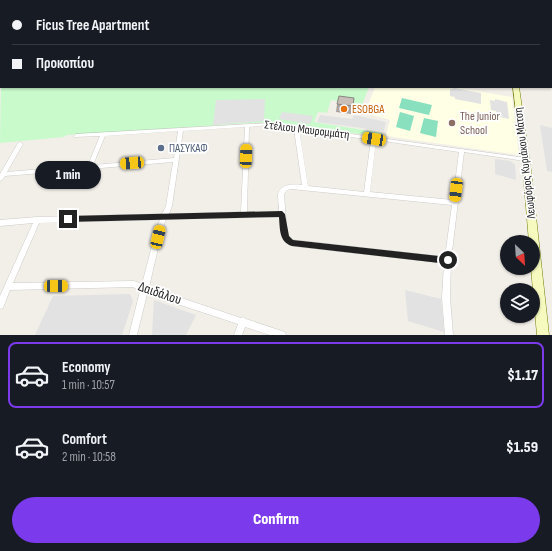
<!DOCTYPE html>
<meta charset="utf-8">
<style>
body{margin:0;font-family:"Sofia Sans Condensed",sans-serif;background:#242831;color:#f1f3f6;height:100vh;display:flex;flex-direction:column;font-size:15px;white-space:nowrap}
*{box-sizing:border-box;margin:0}
p{font-size:13px;color:#9ea1a6}
.icon{flex:none;width:22px;height:22px;fill:none;stroke:currentColor;stroke-width:2;stroke-linecap:round;stroke-linejoin:round}
.map{position:relative;height:335px;overflow:hidden}
.drawer{display:flex;flex-direction:column;background:#171b24;flex:1}
.drawer>*{flex:none}
.hud{position:absolute;left:0px;top:0px;width:552px;height:88px;box-shadow:0 1px 3px #0004;display:grid;align-content:center;height:88px;padding:0 12px;background:#171b24}
.needle{width:26px;rotate:155deg}
.buttons{position:absolute;left:500px;top:235px;display:grid;gap:8px}
.buttons a{display:grid;place-items:center;width:40px;height:40px;border-radius:50%;background:#171b24;box-shadow:0 1px 3px #0004;font-size:20px}
.end{position:absolute;width:18px;height:18px;margin:-9px;border:5px solid #222;background:#fff;box-shadow:0 0 0 2px #fff}
.from{border-radius:50%}
.bubble{position:absolute;height:28px;border-radius:14px;background:#171b24;box-shadow:0 1px 3px #0004;font-size:13px;font-weight:800;line-height:28px;text-align:center}
.car{position:absolute;width:12px;height:24px;margin:-12px -6px;border-radius:5px;box-shadow:0 0 3px 1px #0007;background:linear-gradient(#f5c518 24%,#345 0 40%,#f5c518 0 76%,#345 0 86%,#f5c518 0)}
.hud b{display:flex;align-items:center;gap:14px;height:38px;font-size:15px}
.hud b+b{border-top:1px solid #363941}
.hud i{width:10px;height:10px;background:#f1f3f6}
ul{padding:7px 0 0;list-style:none}
li{display:flex;align-items:center;gap:12px;height:66px;margin:0 8px 6px;padding:0 4px;border:2px solid transparent;border-radius:8px}
li div{flex:1}
li b{display:block;font-size:15px}
li em{font-style:normal;font-weight:800}
li.active{border-color:#7c3aed}
li>.icon{width:36px;height:36px;stroke-width:1.5}
.cta{display:flex;gap:8px;margin-top:auto;padding:8px 12px}
.cta a{flex:1;height:46px;border-radius:24px;background:#7c3aed;color:#fff;font-size:16px;font-weight:800;line-height:46px;text-align:center}
.map>svg:first-child{display:block}
</style>
<div class="map">
<svg width="552" height="335" viewBox="0 0 552 335">
<rect width="100%" height="100%" fill="#f2efe9"/>
<polygon fill="#ffffe5" points="375,87 453,87 512,97 519,155 386,136 390,120 365,113"/>
<polygon fill="#c8facc" points="1,80 1,87 369,87 362,105 331,100 327,113 318,112 314,122 382,133 382,137 268,122 67,135 64,137 0,143"/>
<g fill="#88e0be">
<polygon points="402,98 432,105 429,115 399,108"/>
<polygon points="400,112 414,116 410,131 396,127"/>
<polygon points="424,118 438,121 436,137 420,133"/>
</g>
<g fill="#e2e2e2">
<polygon points="455,88 481,93 481,104 455,99 455,97 450,96 450,89"/>
<polygon points="265,99 264,121 213,125 216,100"/>
<polygon points="495,99 507,102 509,119 496,116 496,111 491,110 490,100 495,101"/>
<polygon points="282,112 313,116 310,124 279,119"/>
<polygon points="320,115 352,119 354,115 386,122 384,131 317,122"/>
<polygon points="540,125 552,128 552,172 547,171"/>
<polygon points="495,159 510,161 515,165 516,180 495,174"/>
<polygon points="405,290 441,299 444,332 408,321"/>
<polygon points="130,294 133,301 122,335 35,335 53,296"/>
<polygon points="154,300 196,315 186,335 152,335"/>
</g>
<g fill="none" stroke-linecap="round" stroke-linejoin="round">
<g stroke="#a9a9a9" stroke-width="0.5">
<g id="street">
<rect x="311" y="0" width="3" height="1"/>
<polygon points="356,0 364,0 362,1 356,1"/>
<polygon points="389,0 394,0 396,1 391,1"/>
<rect x="413" y="0" width="2" height="1"/>
<path d="M270 123 527 158 528 159 525 161 464 152 451 260 450 298 453 335H445L442 298 444 263 293 246 286 243 281 233 280 217 166 219 163 227 149 287 241 318 243 317 246 319 285 332 286 335H270L245 327 242 335H234L238 324 147 294 137 335H129L140 291 133 287 10 290 3 308 0 309V296L33 223 0 226V220L37 217 162 214 166 206 173 162 5 176 2 180 0 181V174L18 143 20 142 23 144 7 172 88 165 100 136 74 137V136L76 134ZM270 125 294 129 302 185C293 184 279 184 278 195 278 201 279 206 279 212H247L249 127ZM245 127 241 212 169 214 172 206 183 131ZM299 129 371 140 364 192 308 186ZM178 131 174 158 93 165 105 136ZM376 140 459 152 453 200 370 192ZM291 189 452 205 445 257 293 240 290 239 287 233 284 194 287 190ZM160 220 157 227 142 284 134 281 13 283 39 223Z"/>
</g>
</g>
<g stroke="#707d05" stroke-width="1">
<g id="secondary">
<polygon points="551,67 552,68 552,72 551,71"/>
<polygon points="513,87 519,87 531,171 549,335 537,335 531,268 533,268 533,242 529,242 523,171"/>
</g>
</g>
<g stroke="#a06b00" stroke-width="1">
<rect id="primary" x="506" y="0" width="5" height="1"/>
</g>
<use href="#street" fill="#fff" fill-rule="evenodd"/>
<use href="#secondary" fill="#f7fabf" fill-rule="evenodd"/>
<use href="#primary" fill="#fcd6a4" fill-rule="evenodd"/>
</g>
<polygon fill="#aba49e" points="354,98 351,114 336,112 337,104"/>
<polygon fill="#8b8681" points="1,9 1,17 0,17 0,10"/>
<g fill="#c7bfb8" stroke="#8b8681">
<polygon points="6,0 11,0 11,1 1,1 1,9 0,10 0,1"/>
<polygon points="339,96 354,98 353,106 337,104"/>
</g>
<path fill="#222" d="M282 211 285 214 289 236 293 240 448 257 452 260 448 264 292 246C279 242 280 229 279 217L68 222 65 219 68 216Z"/>
<circle fill="#e8710a" stroke="#fff" stroke-width="1.5" cx="344" cy="109" r="4"/>
<circle fill="#8d6e63" stroke="#fff" stroke-width="1.5" cx="452" cy="123" r="4"/>
<circle fill="#5c6f8a" stroke="#fff" stroke-width="1.5" cx="161" cy="148" r="4"/>
<g text-anchor="middle" dominant-baseline="central" stroke-width="3.5" stroke-linejoin="round" paint-order="stroke">
<g font-size="12" fill="#c56008" stroke="#fff" text-anchor="start">
<text x="352" y="109">ESOBGA</text>
</g>
<g font-size="12" fill="#785e54" stroke="#fff" text-anchor="start">
<text x="460" y="116">The Junior<tspan x="460" dy="14">School</tspan></text>
</g>
<g font-size="12" fill="#222" stroke="#fff">
<text transform="translate(307 130) rotate(7)">Στέλιου Μαυρομμάτη</text>
<text transform="translate(525 163) rotate(-97)">Λεωφόρος Κυριάκου Μάτση</text>
</g>
<g font-size="12" fill="#4e5e75" stroke="#fff" text-anchor="start">
<text x="169" y="148">ΠΑΣΥΚΑΦ</text>
</g>
<g font-size="14" fill="#222" stroke="#fff">
<text transform="translate(160 293) rotate(19)">Δαιδάλου</text>
</g>
</g>
</svg>
<div class="buttons">
<a><svg class="needle" viewBox="-14 -14 28 28"><path d="M0-13l5 13h-10z" fill="#e53935"/><path d="M0 13l5-13h-10z" fill="#9ea1a6"/></svg></a>
<a><svg class="icon" aria-label="layers" viewBox="0 0 24 24"><path d="M12 4l9 5-9 5-9-5zM3 14l9 5 9-5"/></svg></a>
</div>
<i class="end from" style="left:448px;top:260px"></i>
<i class="end" style="left:68px;top:219px"></i>
<div class="bubble" style="left:35px;top:161px;width:66px">1 min</div>
<i class="car" style="left:374px;top:139px;rotate:279deg"></i>
<i class="car" style="left:246px;top:156px;rotate:2deg"></i>
<i class="car" style="left:132px;top:163px;rotate:266deg"></i>
<i class="car" style="left:456px;top:190px;rotate:187deg"></i>
<i class="car" style="left:158px;top:237px;rotate:13deg"></i>
<i class="car" style="left:56px;top:286px;rotate:89deg"></i>
<div class="hud">
<b><i class="from"></i>Ficus Tree Apartment</b>
<b><i></i>Προκοπίου</b>
</div>
</div>
<section class="drawer">
<ul>
<li class="active"><svg class="icon" aria-label="car" viewBox="0 0 24 24"><path d="M5 17H2v-5l4-1 3-4h7l3 4 3 1v5h-3M9 17h6M6 11h13"/><circle cx="7" cy="17" r="2"/><circle cx="17" cy="17" r="2"/></svg><div><b>Economy</b><p>1 min · 10:57</p></div><em>$1.17</em></li>
<li><svg class="icon" aria-label="car" viewBox="0 0 24 24"><path d="M5 17H2v-5l4-1 3-4h7l3 4 3 1v5h-3M9 17h6M6 11h13"/><circle cx="7" cy="17" r="2"/><circle cx="17" cy="17" r="2"/></svg><div><b>Comfort</b><p>2 min · 10:58</p></div><em>$1.59</em></li>
</ul>
<div class="cta"><a>Confirm</a></div>
</section>
